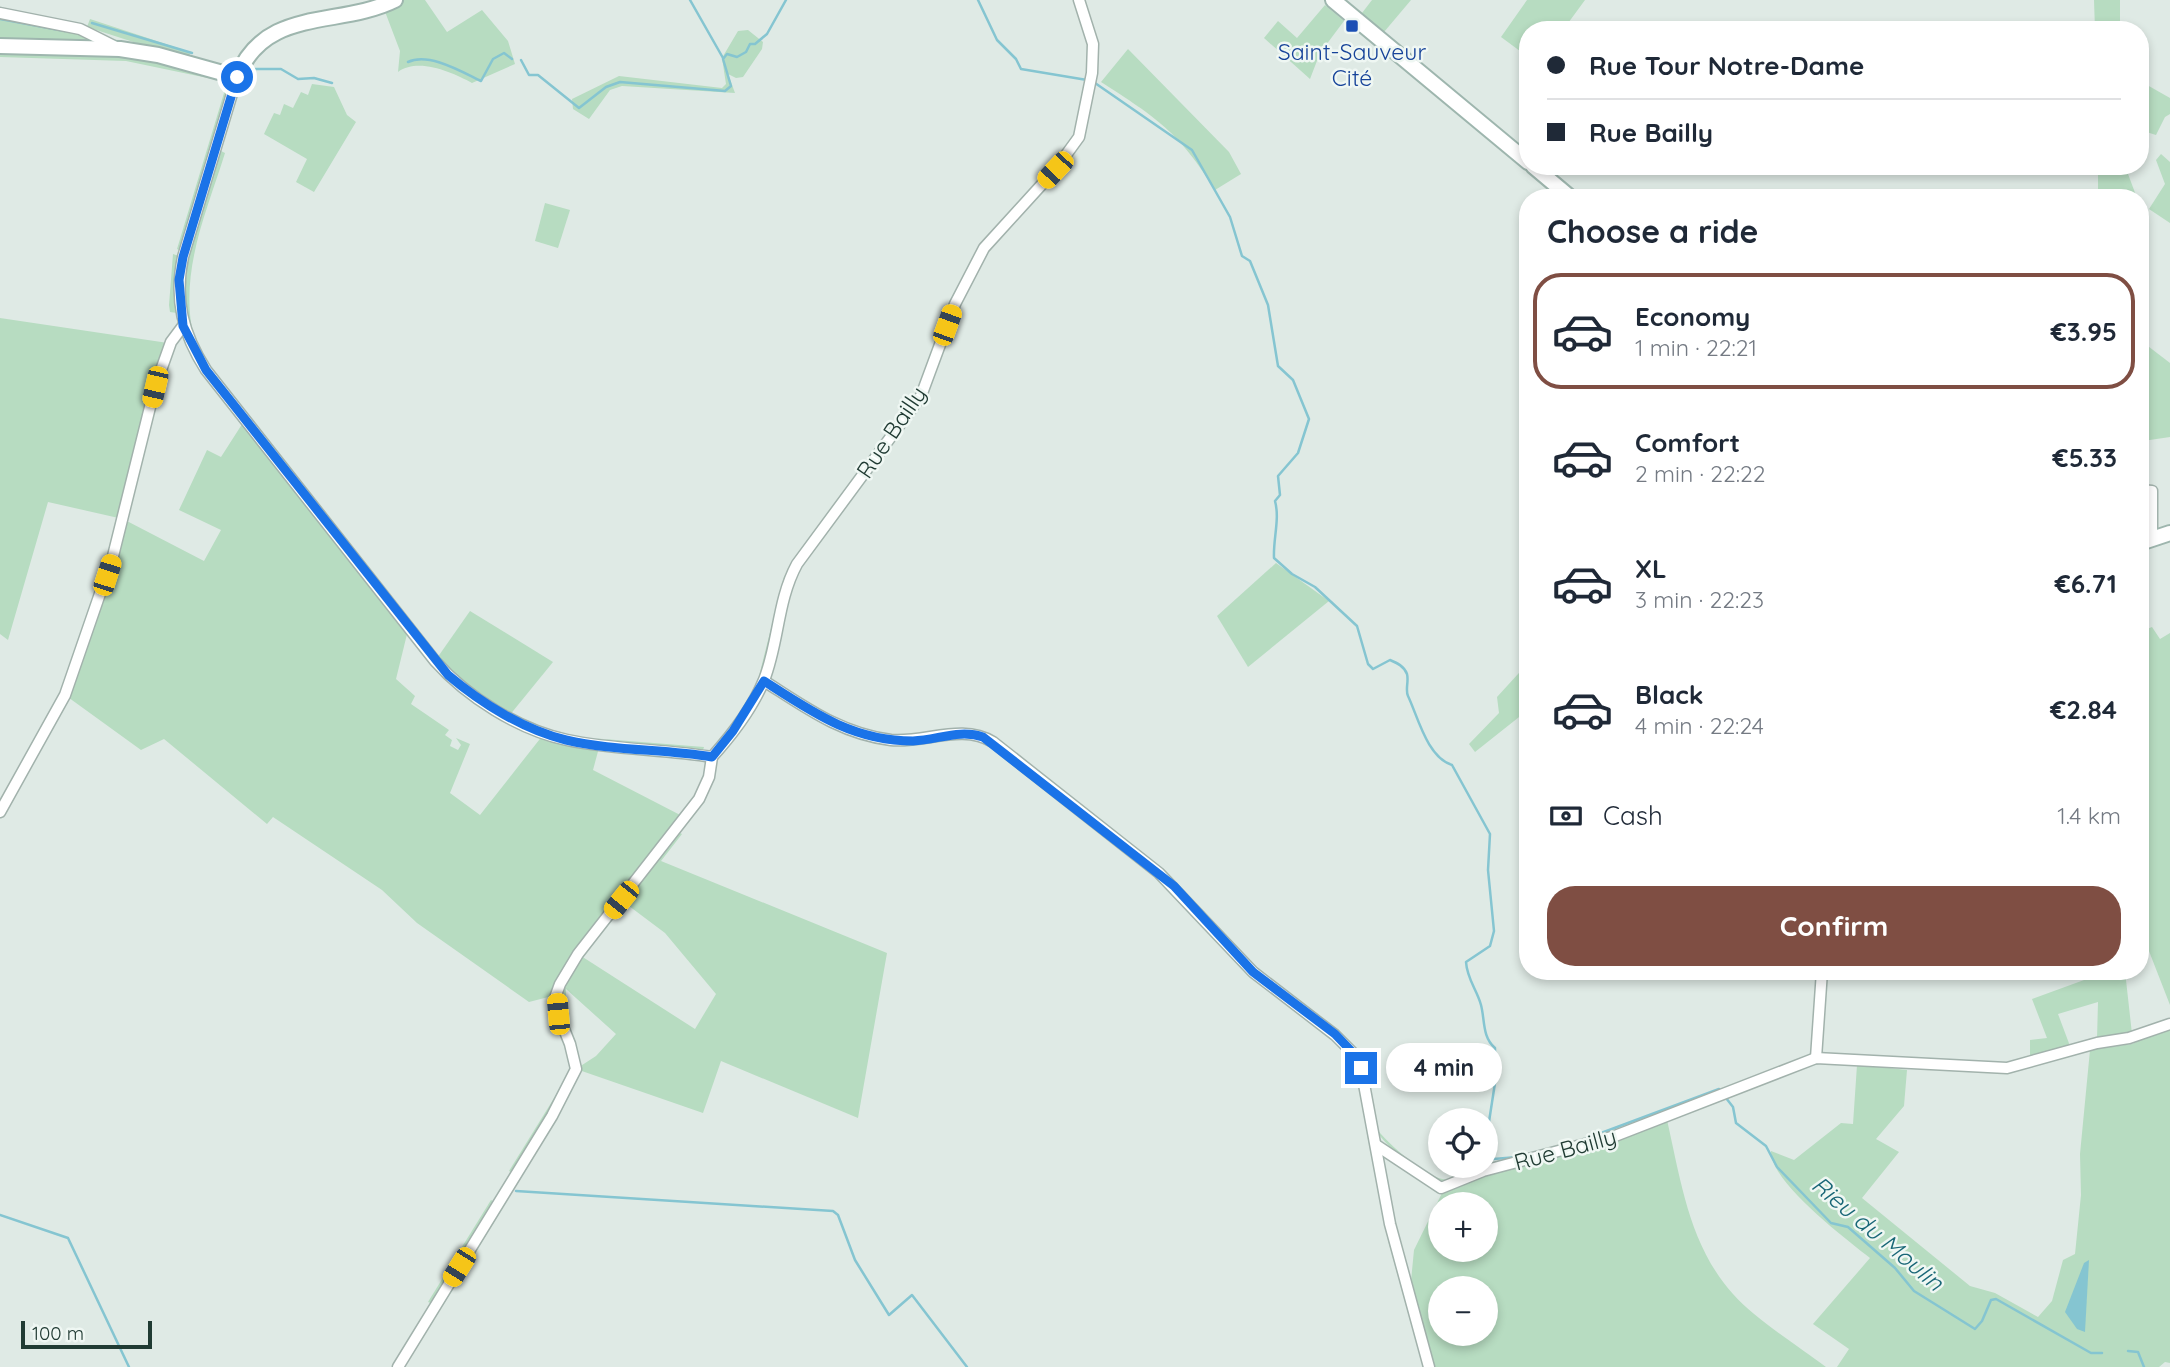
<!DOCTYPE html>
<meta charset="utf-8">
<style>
body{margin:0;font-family:Quicksand,sans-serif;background:#f2f2f3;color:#1f2937;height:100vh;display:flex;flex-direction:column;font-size:26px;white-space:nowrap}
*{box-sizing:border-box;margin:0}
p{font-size:23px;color:#747a83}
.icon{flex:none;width:38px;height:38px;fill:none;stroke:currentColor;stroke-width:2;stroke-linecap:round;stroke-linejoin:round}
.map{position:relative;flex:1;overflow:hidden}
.side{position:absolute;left:1519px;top:189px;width:630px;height:791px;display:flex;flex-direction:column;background:#fff;border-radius:28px;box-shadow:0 4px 10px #0003}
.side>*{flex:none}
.hud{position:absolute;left:1519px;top:21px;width:630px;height:154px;border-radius:28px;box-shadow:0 4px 10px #0003;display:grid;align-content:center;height:154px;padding:0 28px;background:#fff}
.controls{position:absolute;left:1428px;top:1108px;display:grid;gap:14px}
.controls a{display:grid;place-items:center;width:70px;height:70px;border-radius:50%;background:#fff;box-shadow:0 4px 10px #0003;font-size:35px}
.scale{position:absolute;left:21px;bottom:18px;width:131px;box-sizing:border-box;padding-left:7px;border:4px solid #203b33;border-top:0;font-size:19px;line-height:24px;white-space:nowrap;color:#203b33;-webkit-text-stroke:5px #eff7f3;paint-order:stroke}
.end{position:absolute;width:32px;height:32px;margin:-16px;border:9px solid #1a73e8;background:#fff;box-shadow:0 0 0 4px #fff}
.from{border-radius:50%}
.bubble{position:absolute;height:49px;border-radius:24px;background:#fff;box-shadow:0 4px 10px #0003;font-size:23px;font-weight:700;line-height:49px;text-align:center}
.car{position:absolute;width:21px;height:42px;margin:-21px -10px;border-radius:9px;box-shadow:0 0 5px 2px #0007;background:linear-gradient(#f5c518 24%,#345 0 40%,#f5c518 0 76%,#345 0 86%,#f5c518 0)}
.hud b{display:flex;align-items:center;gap:24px;height:66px;font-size:26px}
.hud b+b{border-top:2px solid #e0e1e3}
.hud i{width:18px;height:18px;background:#1f2937}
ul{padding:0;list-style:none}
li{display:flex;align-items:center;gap:21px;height:116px;margin:0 14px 10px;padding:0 14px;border:4px solid transparent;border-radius:28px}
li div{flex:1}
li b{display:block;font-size:26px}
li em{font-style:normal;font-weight:700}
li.selected{border-color:#7f4e43}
li>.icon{width:63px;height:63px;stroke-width:1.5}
h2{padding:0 28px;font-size:32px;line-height:84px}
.pay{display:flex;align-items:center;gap:18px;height:77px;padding:0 28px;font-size:26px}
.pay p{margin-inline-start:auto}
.cta{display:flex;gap:14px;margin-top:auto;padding:14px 28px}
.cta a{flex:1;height:80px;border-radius:28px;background:#7f4e43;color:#fff;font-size:28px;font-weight:700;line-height:80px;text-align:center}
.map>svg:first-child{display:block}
</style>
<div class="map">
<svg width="2170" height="1367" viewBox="0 0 2170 1367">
<rect width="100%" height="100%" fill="#dfeae5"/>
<g fill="#b7dcc1" fill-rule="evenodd">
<path d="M403 0H425L447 32 482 10 508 41 515 64 472 83C453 73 419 57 398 72L400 51 384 9Z"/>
<polygon points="1372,0 1411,0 1384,32 1362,13"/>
<polygon points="1527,0 1585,0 1563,30 1528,30 1528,57 1501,37"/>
<polygon points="2094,0 2120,0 2120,30 2095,30"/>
<polygon points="1325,5 1344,21 1320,53 1310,79 1264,38 1278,21 1297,38"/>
<polygon points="0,13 80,29 108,42 0,46"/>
<polygon points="90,19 190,52 189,60 87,27"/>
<polygon points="748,30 763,42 762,49 743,77 736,78 728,74 735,93 622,86 610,90 589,119 573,109 572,99 619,76 722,88 726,84 722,58 738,31"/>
<path d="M1128 49 1229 152 1241 174 1215 190C1179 132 1157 118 1101 82Z"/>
<polygon points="0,50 110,53 160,59 226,80 230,87 181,251 177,249 224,93 222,81 126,61 0,57"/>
<polygon points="2140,81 2170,98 2170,114 2165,117 2156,135 2140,130"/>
<polygon points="312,84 334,87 347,115 356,122 314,192 296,182 307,159 264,134 274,113 280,115 284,104 293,108 301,92 308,95"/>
<path d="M219 150 225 153C207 211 181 267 192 329L188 327C178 263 201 210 219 150Z"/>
<polygon points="2161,154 2170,162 2170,223 2149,209 2165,184 2156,160"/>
<polygon points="2098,166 2125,166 2137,198 2098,198"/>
<polygon points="545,203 570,210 558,248 535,241"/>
<polygon points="173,254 179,256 175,286 177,313 170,312 169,305"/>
<path d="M0 318 168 343 123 519 204 561 221 530 179 510 207 450 221 457 246 418 409 626 396 679 415 696 411 704 449 730 445 735 452 740 450 746 458 750 461 745 456 738 470 744 450 793 480 815 543 735 600 744 593 770 686 818 655 859 658 860 680 833 682 834 661 861 887 953 858 1118 721 1061 703 1113 576 1069 596 1056 616 1034 566 989V1015L571 1031 569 1032 563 1016 564 987 556 995 529 1002 417 923 382 890 273 817 267 824 164 739 141 750 65 695 123 519 48 502 8 640 0 634ZM621 900 665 933 716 994 695 1029 578 954Z"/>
<polygon points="2140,340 2170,363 2170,437 2143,441"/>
<polygon points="845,491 801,553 773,625 761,677 759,676 784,577"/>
<polygon points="1276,563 1329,601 1248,667 1217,616"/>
<polygon points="470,611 553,662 509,716 486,703 435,661"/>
<polygon points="2140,615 2147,629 2152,627 2160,639 2170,633 2170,1005 2140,928"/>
<polygon points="1528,663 1528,710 1475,752 1469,744 1499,713 1497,697"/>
<polygon points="591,738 704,747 703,750"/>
<polygon points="2095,971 2125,971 2132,1034 2097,1039 2098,1002 2058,1014 2070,1046 2030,1059 2030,1040 2047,1038 2032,999 2095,976"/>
<path d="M2170 1027V1363L2165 1362 2159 1367H1837L1849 1349 1813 1324 1870 1258C1846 1239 1770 1182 1771 1151L1794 1160 1841 1123 1853 1124 1857 1065 1900 1066 1881 1067 1907 1070 1904 1106 1876 1139 1899 1152 1862 1198 1970 1286 1995 1293 2038 1317 2052 1301 2063 1260 2075 1254 2081 1195 2080 1154 2090 1050 2132 1044Z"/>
<polygon points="564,1082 566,1083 513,1173 509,1171"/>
<path d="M1667 1120C1681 1181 1689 1245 1733 1294 1755 1319 1798 1346 1826 1367H1434L1408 1282 1411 1281 1414 1250 1442 1193 1496 1171ZM1440 1204H1486V1250H1440ZM1440 1288H1486V1334H1440Z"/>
<path d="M1376 1128C1387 1143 1433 1185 1451 1179 1458 1178 1465 1172 1471 1169L1473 1171C1460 1178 1451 1184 1436 1181 1424 1179 1376 1138 1376 1128Z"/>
<polygon points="1367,1134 1370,1134 1426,1367 1423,1367 1388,1240"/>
<polygon points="491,1200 495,1202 433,1304 428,1302"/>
<polygon points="499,1208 502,1209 416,1349 413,1347"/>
</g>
<polygon fill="#85c5d1" points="2089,1260 2085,1332 2077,1329 2065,1312 2084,1263"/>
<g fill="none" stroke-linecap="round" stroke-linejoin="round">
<g stroke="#85c5d1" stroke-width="2.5">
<polyline points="690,0 723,58"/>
<polyline points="978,0 997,40 1016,59 1021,69 1087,80"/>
<polyline points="0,19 65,31"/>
<polyline points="92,23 192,53"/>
<polyline points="521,60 529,75 538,75 579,108 606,87 620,82 725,91 731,86 723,59 727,54 737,57 746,52 750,44 755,44 767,34 786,0"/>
<path d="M408 62C429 52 462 72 481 81L493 59 504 53 512 59"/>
<polyline points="255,69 281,69 298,79 314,78 332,83"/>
<path d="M1095 83 1192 150 1230 217 1242 256 1250 261 1268 305 1278 366 1293 380 1309 419 1298 453 1278 476 1280 495 1275 501C1280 519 1273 539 1274 558L1292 574 1315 587 1357 626 1368 664 1373 669 1390 660C1397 663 1404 666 1407 674 1409 681 1405 690 1408 696 1418 717 1427 757 1452 765L1490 834 1488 870 1494 931 1490 946 1466 962C1467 979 1477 990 1481 1005 1485 1020 1482 1037 1495 1048V1083L1486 1141"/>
<polyline points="1726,1098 1733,1107 1736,1123 1766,1146 1777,1167 1831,1223 1848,1227 1895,1268 1914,1291 1975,1329 1982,1321 1991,1300 1996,1299 2091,1353 2102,1353"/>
<polyline points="1585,1139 1719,1089"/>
<polyline points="1486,1152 1494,1159 1517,1157"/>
<polyline points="516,1191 833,1211 838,1215 855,1260 889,1315 912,1295 967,1367"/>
<polyline points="0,1215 68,1238 129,1367"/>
<polyline points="2128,1351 2138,1352 2144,1367"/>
</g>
<g stroke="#a2b2ac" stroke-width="13">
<g id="street">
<polyline points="0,13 80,29 116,47"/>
<path d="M237 77 183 257C174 300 183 334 206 370L435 661C467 697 519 730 567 740 614 750 664 749 712 757"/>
<polyline points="2140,490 2152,491 2152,539"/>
<path d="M764 681C805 707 841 734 891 740 926 743 962 723 993 742L1159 873 1253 972 1335 1035 1356 1056 1361 1068 1390 1224 1429 1367"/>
<path d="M712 757C731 736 753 707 764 680 779 642 777 601 797 564L921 396 955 304 984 248 1055 170 1079 137 1092 73 1093 44 1079 0"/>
<polyline points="0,812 65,695 113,556 155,387 171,342 183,326"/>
<polyline points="1816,1058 1822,971"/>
<polyline points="1376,1145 1441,1188 1483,1171 1615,1136 1816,1058 2007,1068 2097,1043 2129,1038 2170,1024"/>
<polyline points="398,1367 552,1116 576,1069 570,1044 558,1014 556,995 560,984 578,954 699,799 709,777 712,757"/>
</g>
</g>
<g stroke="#9eb6ae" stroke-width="18">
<g id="secondary">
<polyline points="1333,0 1528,162"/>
<path d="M0 46 120 49 158 55 237 77C265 6 339 28 395 0"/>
<polyline points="1533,166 1571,198"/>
<polyline points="2140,543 2170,533"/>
</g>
</g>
<use href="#street" stroke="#fff" stroke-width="10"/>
<use href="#secondary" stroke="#fff" stroke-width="14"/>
</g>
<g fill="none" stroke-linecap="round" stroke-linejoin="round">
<path stroke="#1a73e8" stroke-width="9" d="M237 77 183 257 179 280 183 326 206 370 448 675C481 703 524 730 566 740 613 751 664 749 712 757L733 731 764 681C812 712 853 741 913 741 938 740 959 729 983 737L1174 886 1253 972 1335 1034 1356 1056 1361 1068"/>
</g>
<rect fill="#1a4fb4" stroke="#eff7f3" stroke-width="2.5" x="1345" y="19" width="14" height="14" rx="3.5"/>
<g text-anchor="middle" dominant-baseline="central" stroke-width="5" stroke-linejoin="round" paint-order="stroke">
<g font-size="23" fill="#164399" stroke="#eff7f3">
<text x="1352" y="51">Saint-Sauveur<tspan x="1352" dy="26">Cité</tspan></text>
</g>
<g font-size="23" fill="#203b33" stroke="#eff7f3">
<text transform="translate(891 432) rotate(-56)">Rue Bailly</text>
<text transform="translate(1565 1149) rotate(-15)">Rue Bailly</text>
</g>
<g font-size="24" font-style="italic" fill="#196777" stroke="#eff7f3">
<text transform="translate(1878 1233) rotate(40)">Rieu du Moulin</text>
</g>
</g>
</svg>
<div class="controls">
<a><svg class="icon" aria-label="locate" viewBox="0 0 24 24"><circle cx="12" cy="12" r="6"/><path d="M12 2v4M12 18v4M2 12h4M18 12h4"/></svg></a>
<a>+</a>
<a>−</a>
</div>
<div class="scale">100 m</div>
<i class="end from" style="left:237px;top:77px"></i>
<i class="end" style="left:1361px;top:1068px"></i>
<div class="bubble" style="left:1386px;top:1043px;width:116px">4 min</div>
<i class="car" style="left:1055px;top:170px;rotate:223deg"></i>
<i class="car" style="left:947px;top:325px;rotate:20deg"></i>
<i class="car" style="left:155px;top:387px;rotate:193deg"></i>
<i class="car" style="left:107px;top:575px;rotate:18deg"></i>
<i class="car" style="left:621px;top:900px;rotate:219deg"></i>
<i class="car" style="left:558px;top:1014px;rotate:355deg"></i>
<i class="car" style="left:459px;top:1267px;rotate:212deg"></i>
<div class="hud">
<b><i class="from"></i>Rue Tour Notre-Dame</b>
<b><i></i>Rue Bailly</b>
</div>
<section class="side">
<h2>Choose a ride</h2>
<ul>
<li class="selected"><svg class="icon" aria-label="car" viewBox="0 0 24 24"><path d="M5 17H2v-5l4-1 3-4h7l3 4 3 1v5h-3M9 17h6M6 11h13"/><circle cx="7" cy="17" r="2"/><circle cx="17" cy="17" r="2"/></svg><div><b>Economy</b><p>1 min · 22:21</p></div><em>€3.95</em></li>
<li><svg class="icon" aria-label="car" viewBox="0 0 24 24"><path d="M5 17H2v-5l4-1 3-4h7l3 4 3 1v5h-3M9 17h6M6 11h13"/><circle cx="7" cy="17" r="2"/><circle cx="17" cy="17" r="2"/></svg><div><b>Comfort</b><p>2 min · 22:22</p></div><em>€5.33</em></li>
<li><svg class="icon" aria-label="car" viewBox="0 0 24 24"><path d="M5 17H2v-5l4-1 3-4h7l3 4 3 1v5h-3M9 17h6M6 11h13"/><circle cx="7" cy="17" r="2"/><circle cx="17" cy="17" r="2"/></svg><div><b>XL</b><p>3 min · 22:23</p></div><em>€6.71</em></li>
<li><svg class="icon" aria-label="car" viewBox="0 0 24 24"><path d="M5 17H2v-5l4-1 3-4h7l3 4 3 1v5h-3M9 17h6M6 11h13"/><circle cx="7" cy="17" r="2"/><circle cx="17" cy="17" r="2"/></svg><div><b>Black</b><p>4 min · 22:24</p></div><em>€2.84</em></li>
</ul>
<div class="pay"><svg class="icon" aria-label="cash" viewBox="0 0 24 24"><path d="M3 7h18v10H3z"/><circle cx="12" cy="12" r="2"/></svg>Cash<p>1.4 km</p></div>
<div class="cta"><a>Confirm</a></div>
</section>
</div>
